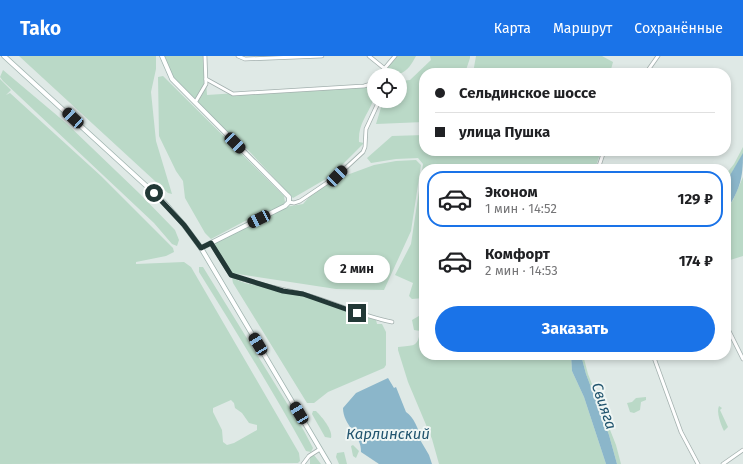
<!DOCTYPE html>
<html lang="ru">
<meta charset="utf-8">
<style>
body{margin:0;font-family:"Fira Sans",sans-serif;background:#f6f6f6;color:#202124;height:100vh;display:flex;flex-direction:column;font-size:15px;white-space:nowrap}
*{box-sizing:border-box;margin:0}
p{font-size:13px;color:#757577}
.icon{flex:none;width:22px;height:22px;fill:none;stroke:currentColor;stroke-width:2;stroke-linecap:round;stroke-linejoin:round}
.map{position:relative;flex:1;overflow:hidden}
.drawer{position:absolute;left:419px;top:108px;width:312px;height:196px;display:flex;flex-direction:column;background:#fff;border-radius:16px;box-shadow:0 2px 6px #0003}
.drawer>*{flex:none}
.banner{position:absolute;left:419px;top:12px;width:312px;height:88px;border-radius:16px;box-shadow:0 2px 6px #0003;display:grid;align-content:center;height:88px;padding:0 16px;background:#fff}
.tools{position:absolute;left:367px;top:12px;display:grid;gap:8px}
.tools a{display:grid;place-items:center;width:40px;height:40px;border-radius:50%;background:#fff;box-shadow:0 2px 6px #0003;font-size:20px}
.end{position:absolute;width:18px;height:18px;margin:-9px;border:5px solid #223836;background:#fff;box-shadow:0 0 0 2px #fff}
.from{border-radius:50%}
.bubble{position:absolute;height:28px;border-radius:14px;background:#fff;box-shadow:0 2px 6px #0003;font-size:13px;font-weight:700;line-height:28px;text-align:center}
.car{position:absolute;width:12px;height:24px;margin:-12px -6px;border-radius:5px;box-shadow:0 0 3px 1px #0007;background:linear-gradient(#222 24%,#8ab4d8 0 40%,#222 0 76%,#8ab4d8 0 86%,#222 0)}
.banner b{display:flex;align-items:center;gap:14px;height:38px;font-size:15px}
.banner b+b{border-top:1px solid #e0e0e0}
.banner i{width:10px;height:10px;background:#202124}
ul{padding:7px 0 0;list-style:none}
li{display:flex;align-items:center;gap:12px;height:56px;margin:0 8px 6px;padding:0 8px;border:2px solid transparent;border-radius:16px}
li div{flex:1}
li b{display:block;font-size:15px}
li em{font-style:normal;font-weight:700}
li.active{border-color:#1a73e8}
li>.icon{width:36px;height:36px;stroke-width:1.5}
.primary-button{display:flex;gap:8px;margin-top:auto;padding:8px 16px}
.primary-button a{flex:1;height:46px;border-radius:24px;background:#1a73e8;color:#fff;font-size:16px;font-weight:700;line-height:46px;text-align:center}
header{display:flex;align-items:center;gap:24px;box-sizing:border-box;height:56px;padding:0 20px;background:#1a73e8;color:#fff}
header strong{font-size:19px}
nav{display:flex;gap:22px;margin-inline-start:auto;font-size:14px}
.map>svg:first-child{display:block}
</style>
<header>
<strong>Tako</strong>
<nav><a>Карта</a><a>Маршрут</a><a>Сохранённые</a></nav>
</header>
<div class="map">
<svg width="743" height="408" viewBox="0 0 743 408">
<rect width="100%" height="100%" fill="#dfe9e6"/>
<g fill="#bad9c7" fill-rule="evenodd">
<polygon points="19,0 156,0 156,13 151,36 156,85 172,138 168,137"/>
<path d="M163 0H204L207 39 372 28 374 26C374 32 375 40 373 45 367 60 358 68 359 86L364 87 331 120 293 142 248 94 221 71 173 22Z"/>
<path d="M396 0H416C406 19 401 19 380 19Z"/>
<polygon points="430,0 470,0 470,2 465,17 424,17 424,66 376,68 383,45 400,45 400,25 410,24 431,4"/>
<polygon points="476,0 602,0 613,6 610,17 473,17"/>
<polygon points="3,14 66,67 140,138 175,174 179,184 177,190 172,188 154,167 3,25 0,21"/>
<polygon points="163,20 284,140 285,146 281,151 245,165 211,183 205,177 185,142 183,125 176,115 159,80 158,21"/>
<path d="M0 23 11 34 6 39 10 37 101 120 173 192 174 196 166 200 136 206V208L184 206 191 211 299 397 300 405 298 407 0 408ZM231 344 234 347 235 352 242 357 249 367 257 369V374L234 387 227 389 223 386 222 374 213 356V352Z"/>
<polygon points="424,79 424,95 601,95 595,113 424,113 424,242 412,243 409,240 413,227 395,219 411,188 423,108 418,102 396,103 371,107 367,102 392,80"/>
<polygon points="743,91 743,98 726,126 726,118 734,108"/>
<polygon points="416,104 421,109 411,175 384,234 336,233 231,217 212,187 285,151 303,148 311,139 336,123 374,109 396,105"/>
<polygon points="743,121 743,200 727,205 726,197 729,192 726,193 726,155 733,144"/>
<path d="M199 211H203L304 375 313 392 311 396 306 395C272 334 236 275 199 216Z"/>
<polygon points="232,222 245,227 302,239 376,264 377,268 382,268 386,276 386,309 384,312 328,336 314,347 307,347 233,227"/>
<path d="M424 257V299H571L572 315 584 341 606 408H439L432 383 408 326 398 294V291C413 289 418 292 420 275L414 274 412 264Z"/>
<polygon points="578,299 583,299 588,318 616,389 621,408 617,408 609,379 586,318 582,303"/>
<polygon points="646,341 646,344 641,346 640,354 634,357 630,356 627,347 632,346 636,342"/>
<path d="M719 350 722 352 720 354 728 371 724 375C721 369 716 356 719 350Z"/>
<path d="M313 355H316C322 361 333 374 331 382L325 381 312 358Z"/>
<polygon points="353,389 359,395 356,402 353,400 351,390"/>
<polygon points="344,396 347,408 339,408 336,401 337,397"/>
<polygon points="314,399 321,408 310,408 310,401"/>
</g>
<g fill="#8bb6ca">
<path d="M743 97C743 123 740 133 726 155V126Z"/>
<polygon points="571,299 578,299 582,303 586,318 609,379 617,408 606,408 584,341 572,315"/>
<path d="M388 322 394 332 396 331 406 356C414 361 418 373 421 381L419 382 429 399 432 408H379L361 396C362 379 343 370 343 352L356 337Z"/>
</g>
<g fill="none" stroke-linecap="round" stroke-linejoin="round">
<g stroke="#a3b0ae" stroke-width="4.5">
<g id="street">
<polyline points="238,0 245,3 322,0"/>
<polyline points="369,0 385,13"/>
<polyline points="646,17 658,0"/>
<polyline points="379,19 395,0"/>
<polyline points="206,23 233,38 364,30 371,28 374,25"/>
<polyline points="196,45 206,28 205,0"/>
<polyline points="598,113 604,95"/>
<polyline points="289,146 294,147 300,145 337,120 363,96 365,91 366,73 379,45"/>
<path d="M211 187 231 219C254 228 279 232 303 238 333 246 361 260 392 266"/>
<polyline points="726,269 743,303"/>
<polyline points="653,299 681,376 698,408"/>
<polyline points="303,408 309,400 320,393"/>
<polyline points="723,408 743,394"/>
</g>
</g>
<g stroke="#a0b4b0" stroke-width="5.5">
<g id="secondary">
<polyline points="4,0 164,146 184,169 201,192 329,408"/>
<polyline points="162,0 172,23 289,141 289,146 285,150 201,192"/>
</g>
</g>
<use href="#street" stroke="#fff" stroke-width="3"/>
<use href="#secondary" stroke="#fff" stroke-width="4"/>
</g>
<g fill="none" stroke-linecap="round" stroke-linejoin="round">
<polyline stroke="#223836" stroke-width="5" points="154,137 184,169 201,192 211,187 231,219 283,235 303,238 357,257"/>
</g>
<g text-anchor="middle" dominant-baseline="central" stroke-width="4" stroke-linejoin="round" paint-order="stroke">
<g font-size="15" font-style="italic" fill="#21546e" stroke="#eff6f4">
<text transform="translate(604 350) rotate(71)">Свияга</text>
<text x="388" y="378">Карлинский</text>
</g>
</g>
</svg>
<div class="tools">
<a><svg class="icon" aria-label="locate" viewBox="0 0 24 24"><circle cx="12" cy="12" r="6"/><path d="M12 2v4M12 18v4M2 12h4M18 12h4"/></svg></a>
</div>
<i class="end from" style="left:154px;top:137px"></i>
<i class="end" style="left:357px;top:257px"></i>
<div class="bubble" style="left:324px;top:199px;width:66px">2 мин</div>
<i class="car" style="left:73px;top:62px;rotate:313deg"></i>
<i class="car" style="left:235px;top:87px;rotate:135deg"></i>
<i class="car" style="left:337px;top:120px;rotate:44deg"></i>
<i class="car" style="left:259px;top:163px;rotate:244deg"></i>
<i class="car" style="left:258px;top:288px;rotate:329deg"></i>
<i class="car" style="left:299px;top:357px;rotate:329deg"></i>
<div class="banner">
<b><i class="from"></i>Сельдинское шоссе</b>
<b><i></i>улица Пушка</b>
</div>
<section class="drawer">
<ul>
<li class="active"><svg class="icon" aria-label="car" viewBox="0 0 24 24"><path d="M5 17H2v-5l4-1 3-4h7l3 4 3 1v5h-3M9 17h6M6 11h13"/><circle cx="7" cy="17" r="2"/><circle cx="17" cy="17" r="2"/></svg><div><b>Эконом</b><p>1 мин · 14:52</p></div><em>129 ₽</em></li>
<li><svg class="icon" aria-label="car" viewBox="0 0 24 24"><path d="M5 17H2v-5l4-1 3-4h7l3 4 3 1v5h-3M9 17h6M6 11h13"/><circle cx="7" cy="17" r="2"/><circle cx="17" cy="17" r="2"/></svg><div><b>Комфорт</b><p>2 мин · 14:53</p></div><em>174 ₽</em></li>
</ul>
<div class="primary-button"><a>Заказать</a></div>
</section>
</div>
